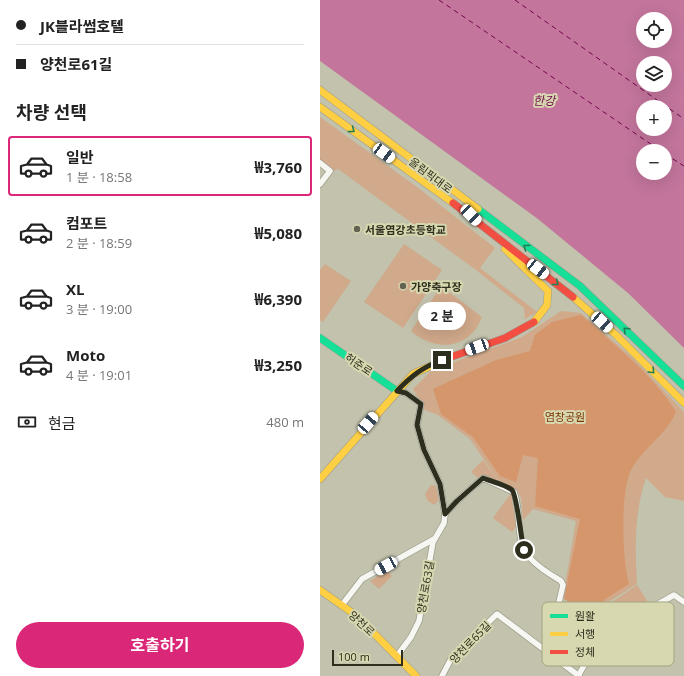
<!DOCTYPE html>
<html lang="ko">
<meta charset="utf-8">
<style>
body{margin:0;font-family:"Open Sans","Noto Sans KR",sans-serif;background:#f2f2f2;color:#222;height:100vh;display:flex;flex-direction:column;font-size:15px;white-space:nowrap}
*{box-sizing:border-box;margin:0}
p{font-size:13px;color:#767676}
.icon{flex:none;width:22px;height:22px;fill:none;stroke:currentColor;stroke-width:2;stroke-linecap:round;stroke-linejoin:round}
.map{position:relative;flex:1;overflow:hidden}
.details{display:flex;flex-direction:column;background:#fff;width:320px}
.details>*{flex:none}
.banner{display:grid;align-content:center;height:88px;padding:0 16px;background:#fff}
.tools{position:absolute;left:316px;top:12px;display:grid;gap:8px}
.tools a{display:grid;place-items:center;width:36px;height:36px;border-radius:50%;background:#fff;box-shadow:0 4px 16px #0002;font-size:20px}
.scale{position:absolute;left:12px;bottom:10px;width:71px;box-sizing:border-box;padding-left:4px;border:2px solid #2e2e1e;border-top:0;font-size:11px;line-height:14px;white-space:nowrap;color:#2e2e1e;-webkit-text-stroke:3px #d7d7b0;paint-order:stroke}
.end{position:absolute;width:18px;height:18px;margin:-9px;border:5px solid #2e2e1e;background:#fff;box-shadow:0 0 0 2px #fff}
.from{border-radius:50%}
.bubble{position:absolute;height:28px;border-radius:14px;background:#fff;box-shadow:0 4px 16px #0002;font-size:13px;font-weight:700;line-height:28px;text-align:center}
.car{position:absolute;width:12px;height:24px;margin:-12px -6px;border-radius:5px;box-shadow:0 0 3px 1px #0007;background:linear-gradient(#fff 24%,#345 0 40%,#fff 0 76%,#345 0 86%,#fff 0)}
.banner b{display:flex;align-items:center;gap:14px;height:38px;font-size:15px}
.banner b+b{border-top:1px solid #e0e0e0}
.banner i{width:10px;height:10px;background:#222}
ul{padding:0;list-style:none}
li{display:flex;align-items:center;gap:12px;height:60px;margin:0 8px 6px;padding:0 8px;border:2px solid transparent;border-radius:4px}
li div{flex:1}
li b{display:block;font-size:15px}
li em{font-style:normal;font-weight:700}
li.active{border-color:#db2777}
li>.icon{width:36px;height:36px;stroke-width:1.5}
h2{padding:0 16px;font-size:18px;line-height:48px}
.pay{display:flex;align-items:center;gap:10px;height:44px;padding:0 16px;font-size:15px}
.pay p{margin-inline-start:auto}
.cta{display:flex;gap:8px;margin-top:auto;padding:8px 16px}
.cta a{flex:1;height:46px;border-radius:24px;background:#db2777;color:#fff;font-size:16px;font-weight:700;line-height:46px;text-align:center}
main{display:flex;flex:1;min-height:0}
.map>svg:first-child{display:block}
</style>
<main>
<section class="details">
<div class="banner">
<b><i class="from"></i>JK블라썸호텔</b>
<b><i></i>양천로61길</b>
</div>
<h2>차량 선택</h2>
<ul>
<li class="active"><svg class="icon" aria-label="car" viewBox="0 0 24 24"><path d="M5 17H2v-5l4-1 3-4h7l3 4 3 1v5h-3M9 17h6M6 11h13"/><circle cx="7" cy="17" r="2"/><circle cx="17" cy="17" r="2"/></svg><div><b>일반</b><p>1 분 · 18:58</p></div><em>₩3,760</em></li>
<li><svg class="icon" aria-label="car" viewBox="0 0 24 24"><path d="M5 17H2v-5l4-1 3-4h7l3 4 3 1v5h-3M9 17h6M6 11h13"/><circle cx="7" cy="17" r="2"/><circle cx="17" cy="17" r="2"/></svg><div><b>컴포트</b><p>2 분 · 18:59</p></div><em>₩5,080</em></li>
<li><svg class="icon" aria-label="car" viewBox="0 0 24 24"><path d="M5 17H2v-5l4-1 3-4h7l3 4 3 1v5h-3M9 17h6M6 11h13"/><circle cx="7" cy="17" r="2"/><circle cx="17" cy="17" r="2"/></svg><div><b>XL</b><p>3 분 · 19:00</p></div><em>₩6,390</em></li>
<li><svg class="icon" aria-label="car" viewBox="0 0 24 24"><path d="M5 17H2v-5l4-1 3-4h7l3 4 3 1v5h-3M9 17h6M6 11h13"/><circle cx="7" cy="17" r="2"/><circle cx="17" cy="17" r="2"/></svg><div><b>Moto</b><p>4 분 · 19:01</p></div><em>₩3,250</em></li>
</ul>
<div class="pay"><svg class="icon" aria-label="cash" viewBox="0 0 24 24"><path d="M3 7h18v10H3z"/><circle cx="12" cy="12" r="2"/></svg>현금<p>480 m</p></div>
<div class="cta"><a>호출하기</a></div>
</section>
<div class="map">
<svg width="364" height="676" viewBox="0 0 364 676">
<rect width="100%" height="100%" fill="#c2c2ad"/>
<g fill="#d1a98b">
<polygon points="0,117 97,187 175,248 160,268 217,312 205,319 204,308 156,270 18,169 13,171 0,162"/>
<polygon points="84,244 122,270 83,328 44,302"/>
<polygon points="5,264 31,281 3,322 0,320 0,270"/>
<path d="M121 286 162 317C150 349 116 353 91 331Z"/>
<path d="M241 311 261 313 314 359 364 412V501L345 497 326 478C314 513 315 547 317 584L287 603 273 616 243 597 256 521 213 509 203 520 201 498 197 490 178 480 150 439 118 415 105 410 93 389 112 370 202 337Z"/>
<polygon points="163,460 177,479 176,481 159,479 151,472"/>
<polygon points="111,485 116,486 119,500 114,505 107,500 105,494"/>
<polygon points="191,493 196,527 192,532 173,518"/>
<polygon points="67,570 72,576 59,589 50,581"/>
<polygon points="317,585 329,604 311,616 292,618 282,609"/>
</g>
<path fill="#d4966a" d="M261 315C294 345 332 373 356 412 346 435 322 449 311 470 300 492 302 560 309 584L285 599 283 604 270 615 244 599 260 519 215 506 218 458 203 455 196 482 180 476 153 437 121 414 113 389 176 360 210 351 215 335 232 322Z"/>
<path fill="#c3759c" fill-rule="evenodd" d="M0 0H364V348L308 293 218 219 0 61ZM323 19H345V41H323ZM323 63H345V85H323ZM323 107H345V129H323ZM323 151H345V173H323Z"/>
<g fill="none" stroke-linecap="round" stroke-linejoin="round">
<g stroke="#73064f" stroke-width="1" stroke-dasharray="5 4" stroke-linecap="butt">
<polyline points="119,0 341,151"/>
<polyline points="195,0 364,119"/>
<polyline points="345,154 364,166"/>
</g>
<g stroke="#9d9d8c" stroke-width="7">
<g id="street">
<polyline points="0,163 10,171 0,184"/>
<polyline points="77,391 86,393 101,404 97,425 104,450 120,484 125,514"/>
<polyline points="22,605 42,579 114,539"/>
<polyline points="244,637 245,643"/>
<path d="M77 656 91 637 99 621 113 542 124 523 125 514 137 501 163 478 194 492C202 514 194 541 211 559 219 568 231 575 241 581L243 585 233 628 235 643 233 650V657"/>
<polyline points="122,676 131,659 177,614 259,676"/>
<polyline points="258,676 289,622 301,618 312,619 354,595 364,602"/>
</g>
</g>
<g stroke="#9d9d8c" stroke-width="8">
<g id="fast">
<polyline points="158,209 260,286 364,386"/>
<polyline points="0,338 77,391"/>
</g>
</g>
<g stroke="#9d9d8c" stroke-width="8">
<g id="slow">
<polyline points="0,90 158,209"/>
<polyline points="0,107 133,203"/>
<polyline points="185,249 228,291 227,305 214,322"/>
<polyline points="253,297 296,335 364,403"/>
<polyline points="0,479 93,374 128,358"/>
<polyline points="0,590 37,616 96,676"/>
</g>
</g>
<g stroke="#9d9d8c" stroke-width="8">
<g id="jam">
<polyline points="133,203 253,297"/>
<polyline points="128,358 185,338 214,322"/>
</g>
</g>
<use href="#street" stroke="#f6f6f3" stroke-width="5.5"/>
<use href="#fast" stroke="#16e098" stroke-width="7"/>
<use href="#slow" stroke="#ffcf43" stroke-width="7"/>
<use href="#jam" stroke="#f24e42" stroke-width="7"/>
</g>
<defs><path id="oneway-chevron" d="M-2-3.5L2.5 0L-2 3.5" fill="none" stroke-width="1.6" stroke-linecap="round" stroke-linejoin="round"/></defs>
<g stroke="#237e55">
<use href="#oneway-chevron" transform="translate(32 130) rotate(36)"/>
<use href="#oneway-chevron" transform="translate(206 247) rotate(-144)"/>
<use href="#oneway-chevron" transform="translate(236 283) rotate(39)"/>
<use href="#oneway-chevron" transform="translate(306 330) rotate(-136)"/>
<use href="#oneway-chevron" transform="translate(332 371) rotate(45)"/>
</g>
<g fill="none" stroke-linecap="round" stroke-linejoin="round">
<path stroke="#2e2e1e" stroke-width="5" d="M122 360C103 367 91 376 77 391L86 393 101 404 97 425 104 450 120 484 125 514 137 501 163 478C172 482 185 484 192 490 197 495 201 539 204 550"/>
</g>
<g fill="#626250" stroke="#d7d7b0" stroke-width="1.5">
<circle cx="37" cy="229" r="4"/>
<circle cx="83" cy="286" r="4"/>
</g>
<g text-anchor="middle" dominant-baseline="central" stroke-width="4" stroke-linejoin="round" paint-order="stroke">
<g font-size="11" fill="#2e2e1e" stroke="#d7d7b0">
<text transform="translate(111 175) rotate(37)">올림픽대로</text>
<text transform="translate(39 364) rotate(34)">허준로</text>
<text transform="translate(105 587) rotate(-80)">양천로63길</text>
<text transform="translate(42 623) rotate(43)">양천로</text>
<text transform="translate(150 642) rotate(-46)">양천로65길</text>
</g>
<g font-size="11" font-weight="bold" fill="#2e2e1e" stroke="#d7d7b0" text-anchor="start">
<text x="45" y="229">서울염강초등학교</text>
<text x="91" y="286">가양축구장</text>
</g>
<g font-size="11" fill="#7d3404" stroke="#d7d7b0">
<text x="245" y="416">염창공원</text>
</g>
<g font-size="12" font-style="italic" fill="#73064f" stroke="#d7d7b0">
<text x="224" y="100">한강</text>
</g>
</g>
<rect x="222" y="602" width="132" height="64" rx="6" fill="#d7d7b0" stroke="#a4a484" stroke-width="1"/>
<rect x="230" y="614" width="18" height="4" fill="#16e098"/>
<rect x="230" y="632" width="18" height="4" fill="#ffcf43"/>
<rect x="230" y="650" width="18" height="4" fill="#f24e42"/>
<g font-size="11" fill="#2e2e1e">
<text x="255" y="620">원활</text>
<text x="255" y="638">서행</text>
<text x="255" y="656">정체</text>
</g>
</svg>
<div class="tools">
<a><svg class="icon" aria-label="locate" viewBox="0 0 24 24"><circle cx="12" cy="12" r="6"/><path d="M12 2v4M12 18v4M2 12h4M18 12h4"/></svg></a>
<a><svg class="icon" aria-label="layers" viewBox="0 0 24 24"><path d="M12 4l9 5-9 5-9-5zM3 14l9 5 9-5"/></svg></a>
<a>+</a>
<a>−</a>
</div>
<div class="scale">100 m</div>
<i class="end from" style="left:204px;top:550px"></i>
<i class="end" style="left:122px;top:360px"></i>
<div class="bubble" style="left:98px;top:302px;width:48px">2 분</div>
<i class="car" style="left:64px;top:153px;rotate:126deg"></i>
<i class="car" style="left:151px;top:215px;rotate:135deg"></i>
<i class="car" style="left:218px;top:269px;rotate:128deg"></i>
<i class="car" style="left:282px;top:322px;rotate:132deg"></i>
<i class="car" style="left:157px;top:347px;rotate:250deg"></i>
<i class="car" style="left:48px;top:423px;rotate:41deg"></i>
<i class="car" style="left:66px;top:566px;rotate:241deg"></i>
</div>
</main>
